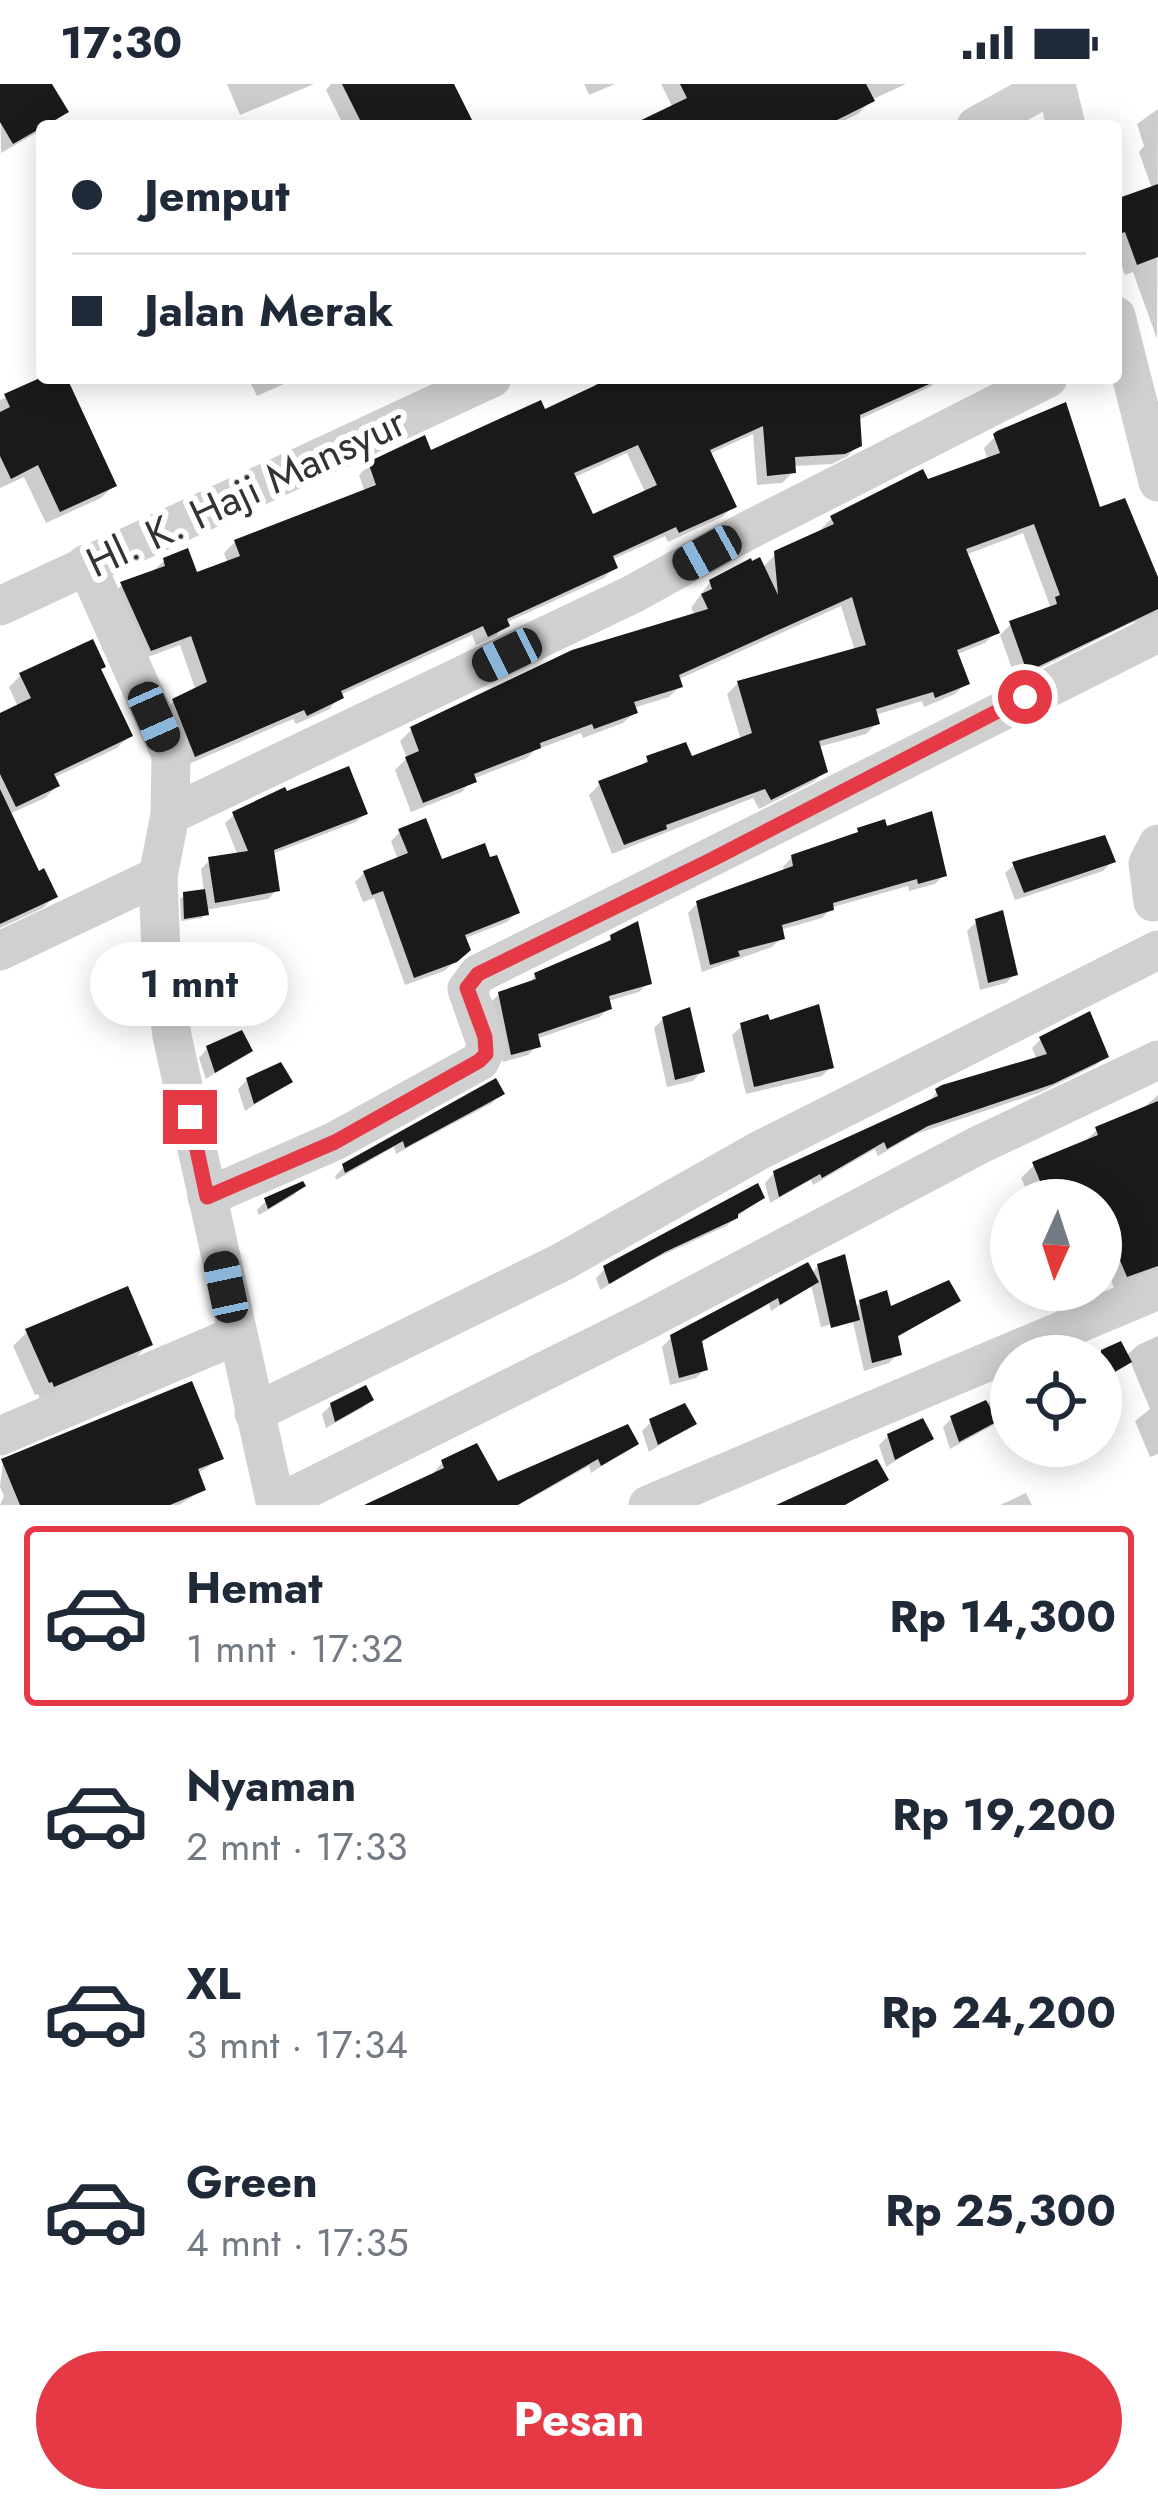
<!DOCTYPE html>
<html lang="id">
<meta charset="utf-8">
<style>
body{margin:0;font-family:Jost,sans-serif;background:#f2f2f3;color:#1f2937;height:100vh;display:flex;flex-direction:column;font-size:45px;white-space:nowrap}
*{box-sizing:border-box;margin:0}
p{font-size:39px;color:#747a83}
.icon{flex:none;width:66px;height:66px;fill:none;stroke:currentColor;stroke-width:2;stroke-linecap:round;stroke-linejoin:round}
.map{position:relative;height:1421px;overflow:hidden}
.side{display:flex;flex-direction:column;background:#fff;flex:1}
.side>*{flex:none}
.top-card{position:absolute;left:36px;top:36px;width:1086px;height:264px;border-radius:12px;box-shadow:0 6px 30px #0003;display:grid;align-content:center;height:264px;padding:0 36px;background:#fff}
.needle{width:78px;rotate:183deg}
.buttons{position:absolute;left:990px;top:1095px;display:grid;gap:24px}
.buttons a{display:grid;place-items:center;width:132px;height:132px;border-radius:50%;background:#fff;box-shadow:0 6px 30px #0003;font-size:60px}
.end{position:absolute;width:54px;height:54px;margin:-27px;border:15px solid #e63946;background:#fff;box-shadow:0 0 0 6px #fff}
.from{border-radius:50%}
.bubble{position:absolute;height:84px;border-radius:42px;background:#fff;box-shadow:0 6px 30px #0003;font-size:39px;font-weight:700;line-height:84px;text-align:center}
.car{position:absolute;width:36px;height:72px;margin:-36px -18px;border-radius:15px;box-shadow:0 0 9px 3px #0007;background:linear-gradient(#222 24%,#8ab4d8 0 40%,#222 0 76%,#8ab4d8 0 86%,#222 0)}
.top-card b{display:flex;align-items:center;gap:42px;height:114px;font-size:45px}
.top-card b+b{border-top:3px solid #e0e1e3}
.top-card i{width:30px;height:30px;background:#1f2937}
ul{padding:21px 0 0;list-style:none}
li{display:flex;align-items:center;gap:36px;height:180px;margin:0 24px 18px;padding:0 12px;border:6px solid transparent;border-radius:12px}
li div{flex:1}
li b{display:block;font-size:45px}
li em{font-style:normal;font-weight:700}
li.current{border-color:#e63946}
li>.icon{width:108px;height:108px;stroke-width:1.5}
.button{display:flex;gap:24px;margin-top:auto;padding:24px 36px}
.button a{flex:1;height:138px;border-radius:72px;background:#e63946;color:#fff;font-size:48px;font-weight:700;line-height:138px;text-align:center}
.status{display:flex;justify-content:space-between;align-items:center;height:84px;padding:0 60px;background:#fff;direction:ltr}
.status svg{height:33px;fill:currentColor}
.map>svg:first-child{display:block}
</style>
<div class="status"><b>17:30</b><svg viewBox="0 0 49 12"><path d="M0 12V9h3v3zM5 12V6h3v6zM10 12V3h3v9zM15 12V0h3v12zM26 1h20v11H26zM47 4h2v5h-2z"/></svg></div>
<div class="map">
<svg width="1158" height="1421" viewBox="0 0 1158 1421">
<rect width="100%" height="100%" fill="#fff"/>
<g fill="#0003" fill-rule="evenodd">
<polygon points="0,0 40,0 65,28 54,39 1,69"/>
<polygon points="227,0 314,0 240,31"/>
<polygon points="331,0 451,0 472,42 344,42 326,6"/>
<polygon points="584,0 615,0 589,11"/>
<polygon points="661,0 906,0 871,16 858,30 833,42 636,42 673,24"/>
<polygon points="1158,25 1157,255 1133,188 1125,191 1116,166 1116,119 1152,105 1139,68 1144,62 1137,40"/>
<polygon points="47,294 63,294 114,401 101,414 46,439 24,393 0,404 0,316"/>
<polygon points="248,294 297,294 257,312"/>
<path d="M592 294H940L930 303 858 336 859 360 848 372 832 380 793 382V388L782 399 757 401 753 350 709 370 733 423 722 433 668 458 665 452 611 476 615 483 604 494 505 539 496 552 476 561 472 551 340 611 330 625 296 640 293 635 184 682 163 628 174 617 196 607 180 561 140 576 111 512 122 501 153 487 164 477 195 492 228 480 224 469 235 458 365 408 359 391 370 380 429 370 543 329 597 304ZM627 369 646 410 591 434 573 394Z"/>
<polygon points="998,350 1098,427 1158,505 1158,538 1133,538 1016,596 1000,551 1011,540 1050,522 1023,449 965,471 996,548 985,559 955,571 966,599 955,610 924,623 922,617 875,631 877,639 866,650 818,663 825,687 813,698 759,725 753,714 612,770 589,711 600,700 637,686 648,675 690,675 741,656 727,610 738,599 855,567 841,522 677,596 680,602 669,613 633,624 635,628 623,639 583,654 581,649 535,666 527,674 472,695 462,708 411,728 395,686 407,674 400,657 411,646 695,532 691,524 710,498 762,484 776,470 822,449 821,445 832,434 988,377 984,364"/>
<polygon points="98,587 129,652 117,664 53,694 57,702 45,714 9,730 38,791 55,812 43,824 0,844 0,632 18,623 9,603 21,591"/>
<polygon points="365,729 356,738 272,770 277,806 268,815 205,826 202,834 181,837 180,814 204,808 201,785 210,776 238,772 225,739 234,731"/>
<polygon points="400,748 516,829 507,838 463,855 458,875 444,887 405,901 374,814 363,818 355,798 364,789 398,776 391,757"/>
<polygon points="792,773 944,791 935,800 909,807 908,802 833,823 822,834 780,846 782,854 772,863 702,888 688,829 698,819 784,788 783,783"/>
<polygon points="1112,778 1103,787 1015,816 1005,789 1014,781"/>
<polygon points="976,838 1015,890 1006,899 980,906 967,847"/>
<polygon points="612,853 648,899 639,908 608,917 609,924 600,933 536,955 537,962 528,971 503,978 490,919 499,910 526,902 536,891 602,863"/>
<polygon points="231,911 273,912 229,941 222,920"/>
<polygon points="663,935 702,987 693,997 667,1003 654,944"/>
<polygon points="742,942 831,983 822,992 746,1010 732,951"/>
<polygon points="1041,955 1105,972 1096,981 1041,1008 916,1050 878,1072 875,1065 813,1101 811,1096 770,1119 765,1099 774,1089 929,1019 937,1007 1037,976 1032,964"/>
<polygon points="208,964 250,966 206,995 199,974"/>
<polygon points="247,996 289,998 245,1027 238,1005"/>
<polygon points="501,1010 492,1019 396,1070 394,1063 336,1096 335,1092 344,1083"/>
<polygon points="1158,1011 1158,1189 1114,1204 1101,1172 1101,1116 1031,1116 1021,1094 1034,1081 1084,1058 1097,1046 1141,1026"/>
<polygon points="303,1102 294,1111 259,1131 257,1126 266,1117"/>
<polygon points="762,1113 726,1142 652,1176 600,1206 596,1194 605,1185"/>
<polygon points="818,1182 855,1224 860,1218 889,1227 957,1216 895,1255 898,1270 889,1279 864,1287 853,1238 851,1241 851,1235 821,1243 811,1201 771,1227 769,1220 699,1259 705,1285 696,1294 670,1301 662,1263 671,1254 811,1190"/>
<polygon points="27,1248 149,1260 135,1274 40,1315 38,1310 35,1311 13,1262"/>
<polygon points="1158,1252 1158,1370 1150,1373 1135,1337 1150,1325 1130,1277 1101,1297 1101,1272 1095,1272 1120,1261 1126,1272 1138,1261"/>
<polygon points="1011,1308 1011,1331 950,1365 943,1343 952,1334"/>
<polygon points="371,1315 362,1324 326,1344 322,1330 331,1321"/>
<polygon points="651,1338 693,1339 649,1368 642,1347"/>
<polygon points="888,1352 931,1354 886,1383 879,1361"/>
<polygon points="635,1360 591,1389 589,1382 530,1415 528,1408 435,1392 434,1388 443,1378 497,1401"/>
<polygon points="221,1374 197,1390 203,1406 179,1421 0,1421 4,1412 0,1403 3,1378"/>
<polygon points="1026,1409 1032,1421 1000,1421"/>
</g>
<g fill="#1a1a1a" fill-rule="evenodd">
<polygon points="0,0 52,0 69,28 13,60 0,38"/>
<polygon points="342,0 454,0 475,42 363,42"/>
<polygon points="680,0 866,0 875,17 825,42 629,42 687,14"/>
<polygon points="1158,100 1158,173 1137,181 1125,148 1116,151 1116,115"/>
<polygon points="40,294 67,294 117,402 60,428 38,381 11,395 0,372 0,328 10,323 4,310"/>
<path d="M611 294H943L860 331 862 362 845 370 795 373 796 389 767 392 763 342 710 366 737 423 679 449 676 443 613 472 618 484 507 535 510 542 488 553 483 542 341 607 344 614 307 632 304 626 195 673 172 615 207 598 191 552 151 567 120 498 165 482 163 474 188 464 197 488 240 472 234 456 376 401 368 378 425 351 431 366 541 316 545 325ZM638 361 657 401 593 430 574 389Z"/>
<polygon points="1066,318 1100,423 1125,414 1158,493 1158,525 1027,588 1009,537 1057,520 1055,513 1060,511 1034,440 966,465 1000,549 957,566 970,600 935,614 933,608 876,625 880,640 819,657 828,688 771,716 765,705 666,741 667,745 624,761 598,697 648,678 646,672 686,658 692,672 752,649 737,597 866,561 852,513 679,591 683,603 634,618 638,629 594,645 592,640 540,659 541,664 474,690 477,698 423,719 405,673 419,667 410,643 572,566 708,525 701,510 712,505 709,496 751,474 752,477 760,473 778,511 774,467 834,440 830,432 923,385 928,395 1000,369 993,350 997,347"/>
<polygon points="93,555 106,583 101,585 133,652 54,690 60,702 16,723 0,690 0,629 31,614 19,589"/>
<polygon points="349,682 368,730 274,766 280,807 215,819 208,773 248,767 232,728 285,703 287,707"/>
<polygon points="0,705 39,787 44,784 58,813 0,840"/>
<polygon points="932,727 947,792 918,800 917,795 833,819 834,826 782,841 785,855 738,867 740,872 710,881 696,817 793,782 791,771 858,748 857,744 885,735 887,742"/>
<polygon points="426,734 442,775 485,759 490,773 497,771 520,829 465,851 471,866 457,878 414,894 383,807 372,811 363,787 408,769 398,745"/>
<polygon points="1105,751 1116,778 1024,809 1012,778"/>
<polygon points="205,805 209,831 184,835 183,808"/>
<polygon points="1003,826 1018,891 988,899 975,835"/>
<polygon points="638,837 652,900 609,912 612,925 538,950 541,963 511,971 498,908 536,895 534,889 611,856 610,851"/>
<polygon points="265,892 277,913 238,935 230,908"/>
<polygon points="819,920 834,984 754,1003 740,939 768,930 770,936"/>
<polygon points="690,923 705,988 675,996 662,933"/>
<polygon points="1090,927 1109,973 1053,1000 928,1042 887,1065 884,1058 822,1094 820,1090 779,1113 773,1087 938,1012 935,1005 942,1001 1047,970 1039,953"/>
<polygon points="242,946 253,967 215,989 206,962"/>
<polygon points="281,978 293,998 254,1020 246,994"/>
<polygon points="496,994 505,1010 405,1064 403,1057 345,1089 342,1080"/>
<polygon points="1158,1017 1158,1182 1127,1193 1101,1131 1101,1116 1048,1116 1032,1078 1098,1051 1095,1043"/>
<polygon points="303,1097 306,1102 268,1125 264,1114"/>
<polygon points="758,1099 765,1114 738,1130 738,1134 665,1168 609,1200 603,1182"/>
<polygon points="845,1170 860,1236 831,1244 817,1180"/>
<polygon points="808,1178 819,1198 780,1221 778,1214 702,1257 708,1286 679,1294 670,1251"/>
<polygon points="949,1196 961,1217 898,1252 902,1271 872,1279 859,1216 887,1206 891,1222"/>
<polygon points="128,1202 153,1261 54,1303 52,1298 49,1299 25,1245"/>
<polygon points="1121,1257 1132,1278 1101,1296 1101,1266"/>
<polygon points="192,1297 224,1375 198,1385 206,1406 170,1421 20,1421 1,1375"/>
<polygon points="366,1301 374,1316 335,1338 330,1319"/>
<polygon points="986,1316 998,1337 959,1358 950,1332"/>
<polygon points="685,1319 697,1340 658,1361 649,1335"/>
<polygon points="923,1334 934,1355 895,1376 887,1350"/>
<polygon points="628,1340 639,1360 601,1382 598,1375 518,1421 364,1421 444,1384 441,1376 477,1359 498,1397"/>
<polygon points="877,1375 889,1396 845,1421 776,1421"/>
</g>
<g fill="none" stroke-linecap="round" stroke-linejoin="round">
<g stroke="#d0d0d0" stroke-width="39">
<polyline points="1056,0 1066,42"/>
<polyline points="976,42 1053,0"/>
<polyline points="1116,232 1158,398"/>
<polyline points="86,480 171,671 170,731 158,792 161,870 172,952 276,1421"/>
<polyline points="0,522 492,294"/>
<polyline points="170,731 633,510 745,448 1048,294"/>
<polyline points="1153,818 1148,779 1158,760"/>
<polyline points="0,867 158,792"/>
<polyline points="207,1113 335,1057 480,977 487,962 467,905 478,890 1158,549"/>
<polyline points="254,1329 562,1178 760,1066 1158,866"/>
<polyline points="0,1352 237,1251"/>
<polyline points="275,1421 647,1236 979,1061 1158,976"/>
<polyline points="648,1421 1158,1206"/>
</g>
</g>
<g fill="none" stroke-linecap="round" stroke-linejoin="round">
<polyline stroke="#e63946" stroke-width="15" points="190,1033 207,1113 335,1058 479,977 486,970 485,953 467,904 478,890 713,775 1025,613"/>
</g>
<g text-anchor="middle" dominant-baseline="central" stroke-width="12" stroke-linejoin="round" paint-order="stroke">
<g font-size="42" fill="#333" stroke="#fff">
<text transform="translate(246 408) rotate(-25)">Hl. K. Haji Mansyur</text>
</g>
</g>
</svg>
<div class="buttons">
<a><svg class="needle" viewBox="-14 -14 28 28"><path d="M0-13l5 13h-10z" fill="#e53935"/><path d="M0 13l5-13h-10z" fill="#747a83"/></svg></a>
<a><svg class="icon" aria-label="locate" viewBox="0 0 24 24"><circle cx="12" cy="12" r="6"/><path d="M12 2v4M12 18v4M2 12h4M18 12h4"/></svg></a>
</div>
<i class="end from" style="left:1025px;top:613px"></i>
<i class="end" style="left:190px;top:1033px"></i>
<div class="bubble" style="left:90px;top:858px;width:198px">1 mnt</div>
<i class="car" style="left:707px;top:469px;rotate:241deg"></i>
<i class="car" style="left:507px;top:571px;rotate:244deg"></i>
<i class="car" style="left:154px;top:633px;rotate:156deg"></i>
<i class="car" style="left:226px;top:1203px;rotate:348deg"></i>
<div class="top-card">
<b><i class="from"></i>Jemput</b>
<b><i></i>Jalan Merak</b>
</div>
</div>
<section class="side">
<ul>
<li class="current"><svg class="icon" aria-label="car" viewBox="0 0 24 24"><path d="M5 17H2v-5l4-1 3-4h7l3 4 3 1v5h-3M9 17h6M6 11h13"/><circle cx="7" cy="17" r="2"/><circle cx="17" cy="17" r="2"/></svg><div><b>Hemat</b><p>1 mnt · 17:32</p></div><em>Rp 14,300</em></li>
<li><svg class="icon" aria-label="car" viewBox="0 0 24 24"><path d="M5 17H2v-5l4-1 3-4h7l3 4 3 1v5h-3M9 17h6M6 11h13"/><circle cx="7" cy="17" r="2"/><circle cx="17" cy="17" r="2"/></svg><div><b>Nyaman</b><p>2 mnt · 17:33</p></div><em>Rp 19,200</em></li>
<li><svg class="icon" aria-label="car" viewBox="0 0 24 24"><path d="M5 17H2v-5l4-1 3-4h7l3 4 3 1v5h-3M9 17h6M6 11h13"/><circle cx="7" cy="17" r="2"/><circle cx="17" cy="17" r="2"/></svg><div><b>XL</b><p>3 mnt · 17:34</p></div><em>Rp 24,200</em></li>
<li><svg class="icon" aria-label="car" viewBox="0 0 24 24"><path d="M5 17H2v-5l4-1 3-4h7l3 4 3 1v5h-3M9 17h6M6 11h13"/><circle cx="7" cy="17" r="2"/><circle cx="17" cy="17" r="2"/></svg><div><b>Green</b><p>4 mnt · 17:35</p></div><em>Rp 25,300</em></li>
</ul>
<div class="button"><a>Pesan</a></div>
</section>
